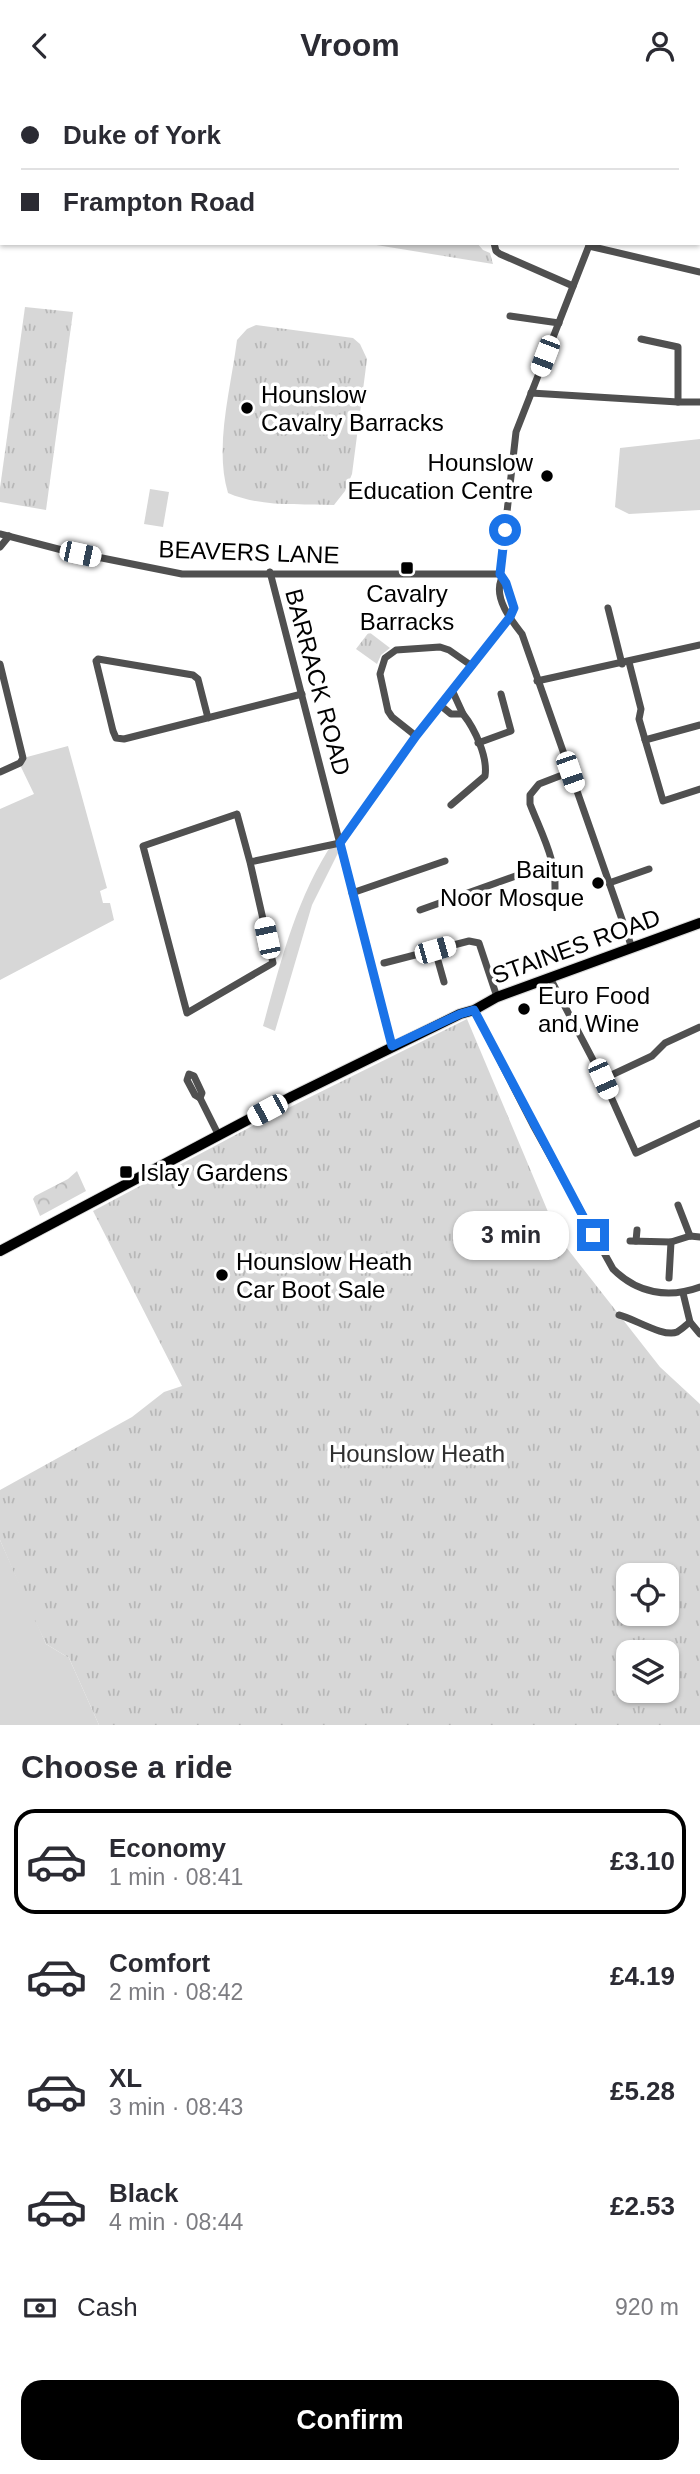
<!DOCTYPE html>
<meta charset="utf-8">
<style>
body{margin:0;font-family:Arial,sans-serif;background:#f7f7f7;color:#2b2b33;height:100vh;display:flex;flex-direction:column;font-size:26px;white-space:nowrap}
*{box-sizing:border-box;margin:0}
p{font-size:23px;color:#7c7c81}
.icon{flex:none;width:38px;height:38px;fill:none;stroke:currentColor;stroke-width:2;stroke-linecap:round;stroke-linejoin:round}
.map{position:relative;height:1634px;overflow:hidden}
.drawer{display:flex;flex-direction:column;background:#fff;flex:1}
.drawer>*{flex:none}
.banner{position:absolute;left:0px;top:0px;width:700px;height:154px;box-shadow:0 2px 5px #0004;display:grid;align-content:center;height:154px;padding:0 21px;background:#fff}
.controls{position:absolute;left:616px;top:1472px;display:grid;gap:14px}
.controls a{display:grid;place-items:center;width:63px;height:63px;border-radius:14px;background:#fff;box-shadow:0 2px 5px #0004;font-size:35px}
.end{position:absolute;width:32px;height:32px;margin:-16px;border:9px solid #1a73e8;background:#fff;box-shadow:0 0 0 4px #fff}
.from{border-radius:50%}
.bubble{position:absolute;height:49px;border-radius:21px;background:#fff;box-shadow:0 2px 5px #0004;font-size:23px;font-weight:700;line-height:49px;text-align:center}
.car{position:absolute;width:21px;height:42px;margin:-21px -10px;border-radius:9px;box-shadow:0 0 5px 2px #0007;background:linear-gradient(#fff 24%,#345 0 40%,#fff 0 76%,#345 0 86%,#fff 0)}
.banner b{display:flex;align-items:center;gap:24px;height:66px;font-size:26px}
.banner b+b{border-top:2px solid #e1e1e2}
.banner i{width:18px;height:18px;background:#2b2b33}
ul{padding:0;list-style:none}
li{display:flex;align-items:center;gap:21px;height:105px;margin:0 14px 10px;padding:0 7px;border:4px solid transparent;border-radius:21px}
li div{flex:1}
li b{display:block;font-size:26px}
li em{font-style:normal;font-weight:700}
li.current{border-color:#000}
li>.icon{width:63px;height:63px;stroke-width:1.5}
h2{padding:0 21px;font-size:32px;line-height:84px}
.pay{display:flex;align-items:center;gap:18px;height:77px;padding:0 21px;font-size:26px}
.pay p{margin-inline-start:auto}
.primary-button{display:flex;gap:14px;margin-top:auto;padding:14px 21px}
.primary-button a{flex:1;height:80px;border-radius:21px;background:#000;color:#fff;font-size:28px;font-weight:700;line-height:80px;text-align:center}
header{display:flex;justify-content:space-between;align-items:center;height:91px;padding:0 21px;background:#fff;font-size:32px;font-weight:700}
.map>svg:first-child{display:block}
</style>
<header><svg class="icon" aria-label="back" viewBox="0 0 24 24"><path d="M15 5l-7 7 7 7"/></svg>Vroom<svg class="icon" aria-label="person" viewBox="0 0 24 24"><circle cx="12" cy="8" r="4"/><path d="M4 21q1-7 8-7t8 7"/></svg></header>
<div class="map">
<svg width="700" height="1634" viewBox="0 0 700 1634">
<defs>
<pattern id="forest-crowns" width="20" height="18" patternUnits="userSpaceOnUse" patternTransform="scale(1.75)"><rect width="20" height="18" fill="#d7d7d7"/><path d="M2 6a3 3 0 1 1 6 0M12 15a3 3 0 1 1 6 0" fill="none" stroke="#b7b7b7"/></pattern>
<pattern id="park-tufts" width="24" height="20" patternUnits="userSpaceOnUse" patternTransform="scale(1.75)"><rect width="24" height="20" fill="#d7d7d7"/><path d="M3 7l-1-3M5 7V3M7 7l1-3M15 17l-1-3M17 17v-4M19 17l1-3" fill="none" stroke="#b7b7b7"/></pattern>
</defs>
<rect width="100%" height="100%" fill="#fff"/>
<g fill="#d7d7d7">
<polygon points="700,348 700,419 629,423 615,416 620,357"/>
<polygon points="150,398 169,401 163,436 144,433"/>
<polygon points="68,655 107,797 100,800 103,812 110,812 114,829 0,889 0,718 34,703 21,676 27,666"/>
<path d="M334 750 338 762 312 814 275 940 263 935C281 870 296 807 334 750Z"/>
<polygon points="0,1449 46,1553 69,1567 99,1634 0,1634"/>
</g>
<polygon fill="url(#forest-crowns)" points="77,1080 86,1100 40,1125 33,1108 35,1105 68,1088"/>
<g fill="url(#park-tufts)" fill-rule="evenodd">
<polygon points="364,152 477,152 483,159 490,162 493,173"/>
<polygon points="25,216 73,221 46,419 0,411 0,397"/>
<path d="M256 234 353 247 360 253 367 268 352 383 345 400 334 414C300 413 260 416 228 402 214 356 231 297 237 249L247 238Z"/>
<polygon points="369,541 390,557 381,564 377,573 356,558"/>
<path d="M467 928 559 1147 660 1276 700 1313V1634H99L69 1567 46 1553 29 1517 0 1449V1399L132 1326 164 1301 182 1295 93 1120 256 1033ZM628 1484H667V1522H628ZM628 1561H667V1600H628Z"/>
</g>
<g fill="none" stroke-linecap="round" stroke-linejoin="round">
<g stroke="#dbdbdb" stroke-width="12">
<polyline id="primary" points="0,1160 291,1006 460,923 474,919 497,906 700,832"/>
</g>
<g stroke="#505050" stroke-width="7">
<polyline points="697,0 700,0"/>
<polyline points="99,2 99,0"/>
<polyline points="199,2 199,0"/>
<polyline points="646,2 647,0"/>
<polyline points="698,69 700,70"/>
<polyline points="0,111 2,112"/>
<polyline points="494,152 496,160 500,163 573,195"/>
<polyline points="589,155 700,181"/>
<polyline points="510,225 559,232"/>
<polyline points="641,248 678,256 678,311"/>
<polyline points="531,302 678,311 700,311"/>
<polyline points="0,443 62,459 182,483 500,483"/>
<polyline points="0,456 9,445"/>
<polyline points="270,481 392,955"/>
<path d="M501 489C494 508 511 529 522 543L632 857"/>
<polyline points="608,517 622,573"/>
<polyline points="629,571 641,618 639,628 663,710 700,698"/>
<polyline points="0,573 23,667 20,672 0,681"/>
<polyline points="537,590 700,554"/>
<polyline points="452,599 463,623"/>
<path d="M440 614 451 623H463C475 638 488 666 485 685L451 714"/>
<path d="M208 627 198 588 193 584 98 568 96 570 113 640 116 647 124 648C183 633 242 618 302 603"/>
<polyline points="416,645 392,626 388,620 380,583 385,567 396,559 440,556 449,559 472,575"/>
<polyline points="645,649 700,634"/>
<polyline points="478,652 511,640 501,603"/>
<polyline points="340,752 416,645 510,526 514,517 506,492 500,483 516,341 590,152"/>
<polyline points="250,771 237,723 143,755 187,922 273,872 250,771 340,752"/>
<polyline points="609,792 649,778"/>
<polyline points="352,802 445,770"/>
<path d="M554 807C560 775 541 742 530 713V704L539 693 570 681"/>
<polyline points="420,819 552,772"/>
<polyline points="435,859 444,891"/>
<polyline points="384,872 469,850 479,852 497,906"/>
<polyline points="550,887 603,988 636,1062 700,1032"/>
<path d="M474 919 533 1034 613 1178C637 1202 668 1208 700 1196"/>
<polygon points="189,983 194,985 202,1002 200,1007 195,1004 187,989"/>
<polyline points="603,988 652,965 665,952 700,936"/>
<polyline points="200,1007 219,1045"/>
<polyline points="678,1114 690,1145"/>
<polyline points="630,1150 671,1151 690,1145 700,1146"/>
<polyline points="636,1150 637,1139"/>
<polyline points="669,1187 671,1151"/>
<polyline points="683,1202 690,1231 700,1243"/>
<path d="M619 1224C633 1227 664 1247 677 1241 681 1239 686 1234 690 1231"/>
</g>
<use href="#primary" stroke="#000" stroke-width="10"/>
</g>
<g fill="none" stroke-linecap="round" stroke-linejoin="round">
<polyline stroke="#1a73e8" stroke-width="9" points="505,439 500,483 506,492 514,517 510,526 416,645 340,752 392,955 460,923 474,919 593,1144"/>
</g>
<g fill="#000" stroke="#fff" stroke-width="2.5">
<circle cx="247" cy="317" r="7"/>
<circle cx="547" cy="385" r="7"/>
<rect x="400" y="470" width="14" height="14" rx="3.5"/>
<circle cx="598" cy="792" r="7"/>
<circle cx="524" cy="918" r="7"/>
<rect x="119" y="1074" width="14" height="14" rx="3.5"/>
<circle cx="222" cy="1184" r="7"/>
</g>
<g text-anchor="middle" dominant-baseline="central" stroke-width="7" stroke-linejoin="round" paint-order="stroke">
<g font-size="24" fill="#000" stroke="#fff" text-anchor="start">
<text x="261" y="303">Hounslow<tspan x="261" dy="28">Cavalry Barracks</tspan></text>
<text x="533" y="371" text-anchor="end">Hounslow<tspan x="533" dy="28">Education Centre</tspan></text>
<text x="407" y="502" text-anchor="middle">Cavalry<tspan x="407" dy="28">Barracks</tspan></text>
<text x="584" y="778" text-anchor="end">Baitun<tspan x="584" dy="28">Noor Mosque</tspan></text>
<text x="538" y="904">Euro Food<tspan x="538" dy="28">and Wine</tspan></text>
<text x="140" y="1081">Islay Gardens</text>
<text x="236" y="1170">Hounslow Heath<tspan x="236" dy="28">Car Boot Sale</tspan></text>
</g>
<g font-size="24" fill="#000" stroke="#fff">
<text transform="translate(249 461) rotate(2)">BEAVERS LANE</text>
<text transform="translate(318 591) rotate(75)">BARRACK ROAD</text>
<text transform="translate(576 855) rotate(-20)">STAINES ROAD</text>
</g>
<g font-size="24" fill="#2e2e2e" stroke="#fff">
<text x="417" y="1362">Hounslow Heath</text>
</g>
</g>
</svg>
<div class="controls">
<a><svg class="icon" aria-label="locate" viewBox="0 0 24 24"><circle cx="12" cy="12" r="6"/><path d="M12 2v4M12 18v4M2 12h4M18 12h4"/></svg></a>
<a><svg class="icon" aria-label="layers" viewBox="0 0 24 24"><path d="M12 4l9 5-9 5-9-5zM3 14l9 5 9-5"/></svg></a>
</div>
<i class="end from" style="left:505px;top:439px"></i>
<i class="end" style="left:593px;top:1144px"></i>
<div class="bubble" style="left:453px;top:1120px;width:116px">3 min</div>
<i class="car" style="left:545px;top:265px;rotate:201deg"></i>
<i class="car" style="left:80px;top:463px;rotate:102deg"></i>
<i class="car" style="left:570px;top:681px;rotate:161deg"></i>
<i class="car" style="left:267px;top:847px;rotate:348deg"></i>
<i class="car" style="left:435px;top:859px;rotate:74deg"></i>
<i class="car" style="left:603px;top:988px;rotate:156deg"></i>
<i class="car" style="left:267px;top:1019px;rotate:242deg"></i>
<div class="banner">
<b><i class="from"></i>Duke of York</b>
<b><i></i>Frampton Road</b>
</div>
</div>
<section class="drawer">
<h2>Choose a ride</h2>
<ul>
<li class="current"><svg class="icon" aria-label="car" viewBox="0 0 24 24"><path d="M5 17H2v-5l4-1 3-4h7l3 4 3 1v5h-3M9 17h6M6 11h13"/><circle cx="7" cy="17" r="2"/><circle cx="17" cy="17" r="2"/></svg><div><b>Economy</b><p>1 min · 08:41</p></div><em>£3.10</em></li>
<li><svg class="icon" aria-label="car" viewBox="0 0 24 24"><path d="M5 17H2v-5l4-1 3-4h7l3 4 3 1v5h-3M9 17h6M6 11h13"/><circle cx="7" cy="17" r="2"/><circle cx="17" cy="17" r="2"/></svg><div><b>Comfort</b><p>2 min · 08:42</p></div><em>£4.19</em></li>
<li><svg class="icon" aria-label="car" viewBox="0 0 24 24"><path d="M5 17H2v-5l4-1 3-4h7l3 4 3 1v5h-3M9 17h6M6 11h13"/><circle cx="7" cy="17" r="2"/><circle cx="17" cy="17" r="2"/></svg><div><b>XL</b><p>3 min · 08:43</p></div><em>£5.28</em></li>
<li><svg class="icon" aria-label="car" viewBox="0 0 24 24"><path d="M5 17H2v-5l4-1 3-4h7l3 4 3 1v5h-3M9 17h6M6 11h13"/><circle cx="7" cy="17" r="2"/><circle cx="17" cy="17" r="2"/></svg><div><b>Black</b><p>4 min · 08:44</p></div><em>£2.53</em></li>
</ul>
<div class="pay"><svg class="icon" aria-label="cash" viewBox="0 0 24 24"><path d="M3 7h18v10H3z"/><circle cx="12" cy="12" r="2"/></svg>Cash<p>920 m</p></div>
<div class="primary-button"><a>Confirm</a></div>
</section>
